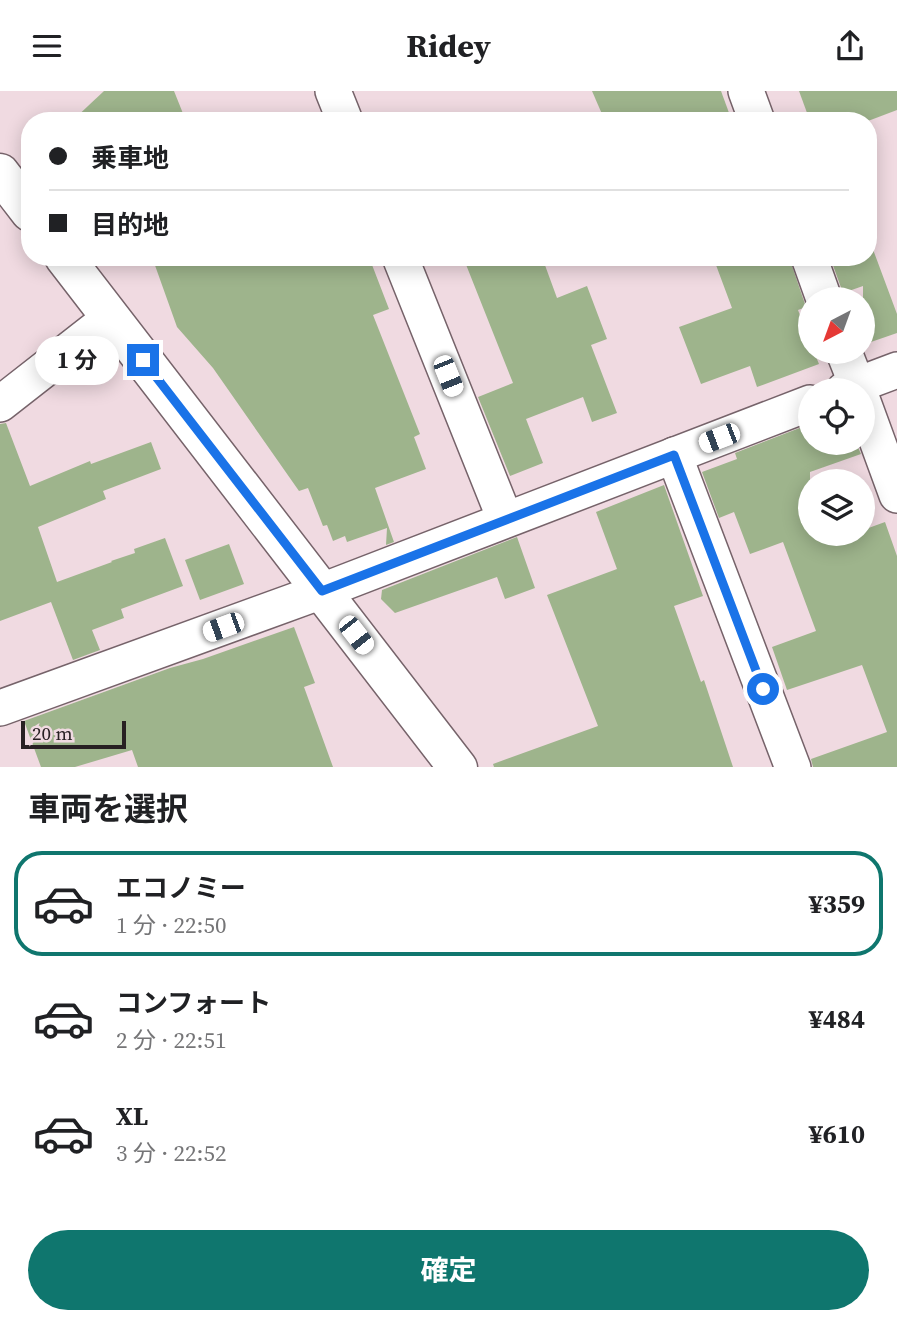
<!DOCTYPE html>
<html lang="ja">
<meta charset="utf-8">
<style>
body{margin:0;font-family:"Source Serif 4","Noto Sans JP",serif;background:#f2f2f2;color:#202124;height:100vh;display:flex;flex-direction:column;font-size:26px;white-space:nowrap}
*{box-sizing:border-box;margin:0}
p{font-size:23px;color:#757577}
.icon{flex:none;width:38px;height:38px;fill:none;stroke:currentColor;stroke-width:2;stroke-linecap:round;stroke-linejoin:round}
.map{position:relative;height:676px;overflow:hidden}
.drawer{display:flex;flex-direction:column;background:#fff;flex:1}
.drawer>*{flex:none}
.banner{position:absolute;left:21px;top:21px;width:856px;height:154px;border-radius:28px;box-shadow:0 4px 18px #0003;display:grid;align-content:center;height:154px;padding:0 28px;background:#fff}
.needle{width:46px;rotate:221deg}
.fabs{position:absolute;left:798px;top:196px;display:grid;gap:14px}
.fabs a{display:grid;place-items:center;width:77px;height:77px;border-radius:50%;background:#fff;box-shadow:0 4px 18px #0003;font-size:35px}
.scale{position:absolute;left:21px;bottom:18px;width:105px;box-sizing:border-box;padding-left:7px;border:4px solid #282023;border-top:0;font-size:19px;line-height:24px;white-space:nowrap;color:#282023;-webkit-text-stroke:5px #f0dae1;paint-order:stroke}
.end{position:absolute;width:32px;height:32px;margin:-16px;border:9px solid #1a73e8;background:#fff;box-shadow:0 0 0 4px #fff}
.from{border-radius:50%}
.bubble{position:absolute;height:49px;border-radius:24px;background:#fff;box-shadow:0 4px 18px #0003;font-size:23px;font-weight:700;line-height:49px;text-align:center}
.car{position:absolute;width:21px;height:42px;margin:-21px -10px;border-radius:9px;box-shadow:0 0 5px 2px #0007;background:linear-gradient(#fff 24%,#345 0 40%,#fff 0 76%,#345 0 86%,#fff 0)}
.banner b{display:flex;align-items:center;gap:24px;height:66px;font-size:26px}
.banner b+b{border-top:2px solid #e0e0e0}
.banner i{width:18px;height:18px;background:#202124}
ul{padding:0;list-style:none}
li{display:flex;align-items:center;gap:21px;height:105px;margin:0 14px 10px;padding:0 14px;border:4px solid transparent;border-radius:28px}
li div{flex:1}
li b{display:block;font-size:26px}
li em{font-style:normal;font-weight:700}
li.active{border-color:#0f766e}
li>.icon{width:63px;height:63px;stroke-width:1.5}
h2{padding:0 28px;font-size:32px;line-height:84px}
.primary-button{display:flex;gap:14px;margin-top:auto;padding:14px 28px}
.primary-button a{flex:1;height:80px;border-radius:42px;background:#0f766e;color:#fff;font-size:28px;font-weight:700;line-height:80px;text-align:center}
header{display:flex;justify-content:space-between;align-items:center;height:91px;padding:0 28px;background:#fff;font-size:32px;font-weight:700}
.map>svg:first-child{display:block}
</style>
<header><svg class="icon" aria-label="menu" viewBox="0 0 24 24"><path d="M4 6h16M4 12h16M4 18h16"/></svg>Ridey<svg class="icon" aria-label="share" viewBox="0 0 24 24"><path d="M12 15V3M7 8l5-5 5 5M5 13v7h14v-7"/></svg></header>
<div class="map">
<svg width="897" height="677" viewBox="0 0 897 677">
<rect width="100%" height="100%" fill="#f0dae1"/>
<g fill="#9eb48c">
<polygon points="104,0 174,0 186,30 72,30"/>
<polygon points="592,0 721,0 732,30 605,30"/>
<polygon points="799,0 897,0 897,19 868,30 810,30"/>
<polygon points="868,145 897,223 897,242 871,251 869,244 863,246 863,195 843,202 830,166 868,166"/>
<polygon points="152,166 369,166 389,218 373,224 420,343 414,346 426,378 375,397 394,451 386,454 387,437 347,451 345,445 333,450 327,434 323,435 308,397 299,400 213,277 177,236"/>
<polygon points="463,166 542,166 557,207 587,195 607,248 591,254 617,322 592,331 583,306 526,328 543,372 510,385 478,306 513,292"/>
<polygon points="713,166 789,166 806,216 798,219 810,251 810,261 814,261 819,273 757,296 750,275 701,293 679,236 732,217"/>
<polygon points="6,332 30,395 90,370 91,373 151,351 161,378 103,400 106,408 38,436 57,491 112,471 111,470 135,462 134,458 165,447 183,495 121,518 124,527 92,539 100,559 73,569 51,511 0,530 0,333"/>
<polygon points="810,333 810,352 856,352 861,363 810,381 810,443 863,443 863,439 885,431 897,465 897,676 813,676 811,668 887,641 862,574 787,599 772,556 816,540 783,451 750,463 734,421 719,427 702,381 737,368 735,362"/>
<polygon points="664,394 703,505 674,515 701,591 704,589 733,676 494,676 493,673 598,635 547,504 617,478 596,421"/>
<polygon points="517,446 535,497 505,508 497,486 395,522 381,508 382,499"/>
<polygon points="229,453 244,493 200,509 185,469"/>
<polygon points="294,536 315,592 304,596 333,676 138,676 132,659 75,676 41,676 24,630 170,577 203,568"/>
</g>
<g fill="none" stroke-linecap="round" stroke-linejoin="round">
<g stroke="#76636a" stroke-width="38">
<g id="street">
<polyline points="333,0 345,30"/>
<polyline points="746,0 757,30"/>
<polyline points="400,166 505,428"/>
<polyline points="809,166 824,208"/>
<polyline points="844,261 859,299"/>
<polyline points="844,299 897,279"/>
<polyline points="863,311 897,404"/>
<polyline points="0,313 110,227"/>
<polyline points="674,364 793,677"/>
<polyline points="0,617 322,500 810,312"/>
</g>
</g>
<g stroke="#76636a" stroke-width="41">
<g id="secondary">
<polyline points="0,82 30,121"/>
<polyline points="64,166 458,677"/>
</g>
</g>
<use href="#street" stroke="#fff" stroke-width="35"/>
<use href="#secondary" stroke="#fff" stroke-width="38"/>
</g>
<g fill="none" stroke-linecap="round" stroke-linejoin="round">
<polyline stroke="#1a73e8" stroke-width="9" points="143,269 322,500 674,364 763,598"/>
</g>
</svg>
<div class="fabs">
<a><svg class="needle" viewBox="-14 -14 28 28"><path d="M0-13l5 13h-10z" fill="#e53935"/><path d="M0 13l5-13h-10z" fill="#757577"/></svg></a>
<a><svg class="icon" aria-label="locate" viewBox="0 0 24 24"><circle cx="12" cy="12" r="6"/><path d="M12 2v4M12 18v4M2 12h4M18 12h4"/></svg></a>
<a><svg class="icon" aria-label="layers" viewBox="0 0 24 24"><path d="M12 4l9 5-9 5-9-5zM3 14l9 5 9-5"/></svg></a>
</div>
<div class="scale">20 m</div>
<i class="end from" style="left:763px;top:598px"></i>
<i class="end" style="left:143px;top:269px"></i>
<div class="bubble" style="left:35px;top:245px;width:84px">1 分</div>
<i class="car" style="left:448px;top:285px;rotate:158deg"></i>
<i class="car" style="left:719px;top:347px;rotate:249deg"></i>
<i class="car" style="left:223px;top:536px;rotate:250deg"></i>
<i class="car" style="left:356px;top:544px;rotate:142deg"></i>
<div class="banner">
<b><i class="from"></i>乗車地</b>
<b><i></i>目的地</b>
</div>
</div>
<section class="drawer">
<h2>車両を選択</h2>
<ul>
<li class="active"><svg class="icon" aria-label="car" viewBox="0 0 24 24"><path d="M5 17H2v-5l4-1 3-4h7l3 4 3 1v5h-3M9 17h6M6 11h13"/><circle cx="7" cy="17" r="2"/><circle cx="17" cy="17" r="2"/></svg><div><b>エコノミー</b><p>1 分 · 22:50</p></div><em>¥359</em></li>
<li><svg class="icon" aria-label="car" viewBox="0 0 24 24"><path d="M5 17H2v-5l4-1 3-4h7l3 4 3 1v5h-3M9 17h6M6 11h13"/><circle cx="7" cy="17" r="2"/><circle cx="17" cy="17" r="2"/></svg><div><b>コンフォート</b><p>2 分 · 22:51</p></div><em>¥484</em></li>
<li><svg class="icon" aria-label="car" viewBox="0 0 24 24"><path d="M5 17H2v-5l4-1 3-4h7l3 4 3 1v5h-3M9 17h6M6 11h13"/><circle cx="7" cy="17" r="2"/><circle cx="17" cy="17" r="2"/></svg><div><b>XL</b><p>3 分 · 22:52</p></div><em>¥610</em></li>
</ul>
<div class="primary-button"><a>確定</a></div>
</section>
